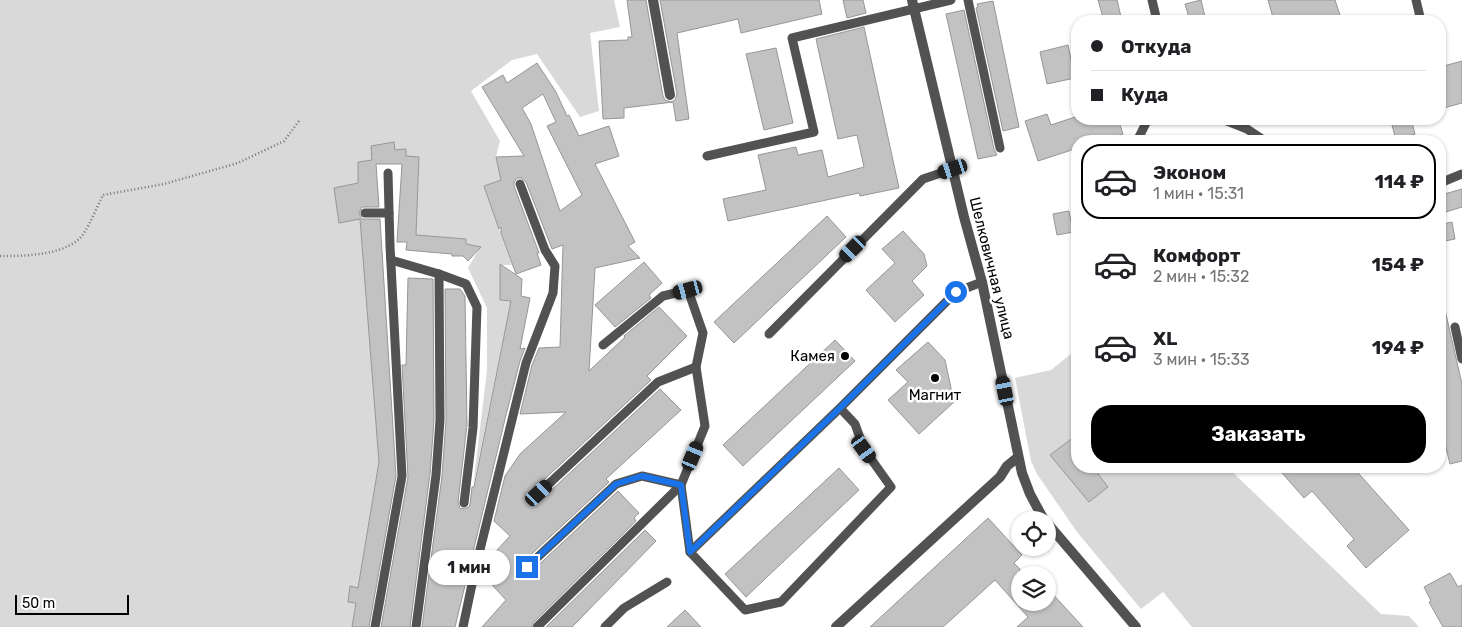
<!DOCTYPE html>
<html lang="ru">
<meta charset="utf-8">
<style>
body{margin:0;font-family:Rubik,sans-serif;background:#f6f6f6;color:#202124;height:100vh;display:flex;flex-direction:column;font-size:19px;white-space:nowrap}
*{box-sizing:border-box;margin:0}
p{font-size:16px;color:#757577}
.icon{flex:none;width:28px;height:28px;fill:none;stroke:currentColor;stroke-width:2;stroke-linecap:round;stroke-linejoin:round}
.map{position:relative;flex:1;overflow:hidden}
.side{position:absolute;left:1071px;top:135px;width:375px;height:338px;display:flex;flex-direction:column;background:#fff;border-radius:20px;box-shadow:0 1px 4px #0004}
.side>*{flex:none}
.banner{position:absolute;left:1071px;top:15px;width:375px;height:110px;border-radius:20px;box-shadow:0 1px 4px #0004;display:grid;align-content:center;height:110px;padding:0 20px;background:#fff}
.tools{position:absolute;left:1011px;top:511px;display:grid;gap:10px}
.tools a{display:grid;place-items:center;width:45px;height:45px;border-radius:50%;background:#fff;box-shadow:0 1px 4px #0004;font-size:25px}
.scale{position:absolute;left:15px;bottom:12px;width:114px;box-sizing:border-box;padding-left:5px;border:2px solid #000;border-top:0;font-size:14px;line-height:18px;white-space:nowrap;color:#000;-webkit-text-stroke:4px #fff;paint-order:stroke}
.end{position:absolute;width:22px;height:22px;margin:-11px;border:6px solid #1a73e8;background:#fff;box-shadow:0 0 0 2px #fff}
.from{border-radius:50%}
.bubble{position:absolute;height:35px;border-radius:18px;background:#fff;box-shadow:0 1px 4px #0004;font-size:16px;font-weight:700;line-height:35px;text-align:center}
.car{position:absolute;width:15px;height:30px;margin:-15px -8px;border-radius:6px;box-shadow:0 0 4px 1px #0007;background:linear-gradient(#222 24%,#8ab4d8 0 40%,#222 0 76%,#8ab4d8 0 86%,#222 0)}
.banner b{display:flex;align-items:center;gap:18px;height:48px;font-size:19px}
.banner b+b{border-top:1px solid #e0e0e0}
.banner i{width:12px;height:12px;background:#202124}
ul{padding:9px 0 0;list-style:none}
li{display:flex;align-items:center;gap:15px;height:75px;margin:0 10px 8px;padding:0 10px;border:2px solid transparent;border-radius:20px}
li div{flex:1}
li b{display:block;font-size:19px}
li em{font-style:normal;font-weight:700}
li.selected{border-color:#000}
li>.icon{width:45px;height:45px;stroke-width:1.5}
.cta{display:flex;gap:10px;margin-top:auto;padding:10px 20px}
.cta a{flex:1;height:58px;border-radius:20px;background:#000;color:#fff;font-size:20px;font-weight:700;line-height:58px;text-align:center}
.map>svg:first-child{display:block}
</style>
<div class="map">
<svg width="1462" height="627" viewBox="0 0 1462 627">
<rect width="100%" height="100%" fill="#fff"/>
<g fill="#d9d9d9">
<polygon points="0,0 614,0 620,27 590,33 599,111 580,117 537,54 512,60 471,91 500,141 496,157 501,180 484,186 512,265 500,265 500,300 511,301 473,487 487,370 487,308 468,268 479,249 475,246 466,244 466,239 416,235 419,157 406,156 406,149 395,150 393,142 371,146 372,160 358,162 358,183 334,188 339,222 360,219 379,461 358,588 350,587 356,603 352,627 0,627"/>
<polygon points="1077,349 1078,466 1226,466 1381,614 1409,616 1419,627 1192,627 1163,592 1141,609 1077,532 1037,474 1031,461 1015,378 1051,370"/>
</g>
<g fill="#c2c2c2" stroke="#969696" fill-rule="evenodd">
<polygon points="627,0 646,0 663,96 665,100 671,102 675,100 677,94 660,0 819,0 822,14 741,33 738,19 677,33 689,119 676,121 673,102 624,108 624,118 603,119 599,41 628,40 628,37 632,37"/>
<polygon points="843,0 863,0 866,13 847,18"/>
<polygon points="1098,0 1117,0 1122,21 1104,21"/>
<polygon points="1201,0 1206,21 1190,21 1185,4"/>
<polygon points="1268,0 1335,0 1342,21 1274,21"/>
<polygon points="993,1 1019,127 1003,131 976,8 978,7 977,4"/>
<polygon points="964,10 994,149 997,155 978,159 946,14"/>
<polygon points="864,27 899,188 860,196 859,193 728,221 723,199 766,190 758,155 796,147 798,155 822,150 828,177 864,167 857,135 838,139 816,39"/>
<polygon points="1068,45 1075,78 1047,84 1040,52"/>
<polygon points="776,48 793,123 764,130 746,54"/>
<polygon points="1462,61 1462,103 1440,109 1440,67"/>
<path d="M537 63 556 92 567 116 569 115 579 136 609 126 619 156 595 164 635 242 628 246 640 258 595 268 589 371 625 337 624 336 659 307 687 336 647 376 651 380 535 488 533 492 534 497 538 499 543 498 660 389 681 410 606 479 609 482 523 562 521 569 526 573 531 572 618 491 639 513 634 518 636 521 533 623 531 627H482L506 600 481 573 483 565 510 536 494 521 505 476 520 454 566 412 520 414 532 365 539 348 560 347 563 245 552 249 526 182 521 178H517L514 183V186L539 253H537L541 265 516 274 501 233V227L499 229 484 186 501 180 496 157 524 156 482 87 503 75 507 83ZM543 94 556 122 547 126 582 195 560 211 531 124 522 108Z"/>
<polygon points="1047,114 1051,125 1078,116 1078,119 1118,119 1123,134 1100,141 1078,141 1078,148 1038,161 1025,121"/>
<polygon points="1411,119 1415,134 1396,140 1392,125"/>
<polygon points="394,142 395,150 406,149 406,156 419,157 416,235 466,239 466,244 481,247 468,261 463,256 452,256 452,254 406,250 407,242 397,242 402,164 376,164 379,207 362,207 359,213 362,219 380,219 396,476 369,627 352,627 356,603 348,602 350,586 358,588 379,462 360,219 339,223 334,188 358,183 358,162 372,160 371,146"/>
<polygon points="1462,189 1462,207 1446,212 1441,195"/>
<polygon points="1069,211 1073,232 1057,235 1053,214"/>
<polygon points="827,216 846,237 734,343 714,322"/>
<polygon points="1452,222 1455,239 1440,242 1440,225"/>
<polygon points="903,231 924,254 927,266 912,281 924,295 895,322 866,290 895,263 882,249"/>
<polygon points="644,262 662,283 649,295 651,298 615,327 595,305"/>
<polygon points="500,264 522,279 521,296 530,298 520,349 525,348 520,361 506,415 455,627 422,627 442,476 446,420 445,289 460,289 465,296 467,425 458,502 460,508 464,509 469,507 470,504 472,487 474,487 511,301 500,300"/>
<polygon points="408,278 433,279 434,420 430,474 410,627 381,627 408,477 402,365 406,365"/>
<polygon points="1440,310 1445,310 1462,384 1462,461 1450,464 1440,423"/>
<polygon points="835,340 855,361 743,466 723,445"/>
<polygon points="928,342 945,360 954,402 919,434 888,400 908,382 896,370"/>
<polygon points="1078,434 1078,466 1092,466 1108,487 1089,502 1050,455"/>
<polygon points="1276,466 1352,466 1409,530 1366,568 1347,546 1354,539 1312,491 1304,498"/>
<polygon points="839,468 859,490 746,597 725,574"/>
<polygon points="988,518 1022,555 1014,563 1020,569 1020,602 1048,602 1048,589 1083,627 1017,627 1028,617 995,580 943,627 870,627"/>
<polygon points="645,530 656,541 572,627 546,627"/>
<polygon points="1450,573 1458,587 1462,585 1462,627 1443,627 1429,602 1431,601 1424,587"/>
<polygon points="685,610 701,627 667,627"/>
</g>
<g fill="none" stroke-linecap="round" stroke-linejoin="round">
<path stroke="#747474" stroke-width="2.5" stroke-dasharray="1 2.5" stroke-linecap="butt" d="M0 256C24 256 69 256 84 233 91 222 97 207 103 195L164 184 238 163 284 141 299 121"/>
<g stroke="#525252" stroke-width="9">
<polyline points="968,0 1000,148"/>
<polyline points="1152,0 1157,21"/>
<polyline points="1416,0 1421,21"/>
<polyline points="1222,119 1247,129 1265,141"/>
<polyline points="1137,141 1148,119"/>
<polyline points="707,156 814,132 792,38 951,0"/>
<polyline points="1440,183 1462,174"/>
<polyline points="365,213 389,213"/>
<polyline points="391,260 439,274 466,284 477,307 473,428 464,503"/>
<polyline points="1455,327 1462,359"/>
<polyline points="769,334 923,179 953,169"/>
<polyline points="840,408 855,424 864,449 891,487 781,602 745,610 690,552 840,408 956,292 982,282"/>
<polyline points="539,493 658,382 696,367"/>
<polyline points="527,567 616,484 642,476 681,485 690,552"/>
<polyline points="375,627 402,476 390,246 388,173"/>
<polyline points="416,627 436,475 440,420 439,274"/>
<polyline points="463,627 475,570 526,363 553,293 555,266 545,250 520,184"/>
<polyline points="537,627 681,485 705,426 696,367 703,333 688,290 663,296 603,345"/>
<polyline points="605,627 624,608 667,582"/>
</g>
<g stroke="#525252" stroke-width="10">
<polyline points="653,0 670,95"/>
<polyline points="912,0 964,217 982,282 1022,473 1030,494 1044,520"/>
<polyline points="1048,524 1136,627"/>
<polyline points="836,627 1000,477 1007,466 1018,457"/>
</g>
</g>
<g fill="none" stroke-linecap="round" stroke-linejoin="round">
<polyline stroke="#1a73e8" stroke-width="6" points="527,567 616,484 642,476 681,485 690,552 840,408 956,292"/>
</g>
<g fill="#000" stroke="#fff" stroke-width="2">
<circle cx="845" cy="356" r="5"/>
<circle cx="935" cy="378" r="5"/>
</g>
<g text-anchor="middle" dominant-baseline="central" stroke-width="5" stroke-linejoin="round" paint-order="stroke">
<g font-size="15" fill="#000" stroke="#fff">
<text transform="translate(992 268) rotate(76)">Шелковичная улица</text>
</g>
<g font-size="15" fill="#000" stroke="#fff" text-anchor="end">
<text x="835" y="356">Камея</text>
<text x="935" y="395" text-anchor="middle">Магнит</text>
</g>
</g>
</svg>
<div class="tools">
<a><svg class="icon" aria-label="locate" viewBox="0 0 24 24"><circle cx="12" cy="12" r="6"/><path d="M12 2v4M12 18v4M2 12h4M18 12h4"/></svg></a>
<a><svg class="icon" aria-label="layers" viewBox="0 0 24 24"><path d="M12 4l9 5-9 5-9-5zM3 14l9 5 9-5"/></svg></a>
</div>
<div class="scale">50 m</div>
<i class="end from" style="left:956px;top:292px"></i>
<i class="end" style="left:527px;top:567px"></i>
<div class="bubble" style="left:428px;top:550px;width:82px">1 мин</div>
<i class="car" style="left:953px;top:169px;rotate:252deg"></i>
<i class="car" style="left:853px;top:249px;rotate:225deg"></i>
<i class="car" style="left:688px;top:290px;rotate:255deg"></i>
<i class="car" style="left:1005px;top:391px;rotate:349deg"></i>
<i class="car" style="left:864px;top:449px;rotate:144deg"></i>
<i class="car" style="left:693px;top:456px;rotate:23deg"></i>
<i class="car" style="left:539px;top:493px;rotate:47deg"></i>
<div class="banner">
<b><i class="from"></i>Откуда</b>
<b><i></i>Куда</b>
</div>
<section class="side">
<ul>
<li class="selected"><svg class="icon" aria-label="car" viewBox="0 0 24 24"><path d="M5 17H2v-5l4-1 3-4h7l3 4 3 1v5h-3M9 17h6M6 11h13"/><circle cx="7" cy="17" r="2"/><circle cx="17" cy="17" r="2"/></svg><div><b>Эконом</b><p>1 мин · 15:31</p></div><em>114 ₽</em></li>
<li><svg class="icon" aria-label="car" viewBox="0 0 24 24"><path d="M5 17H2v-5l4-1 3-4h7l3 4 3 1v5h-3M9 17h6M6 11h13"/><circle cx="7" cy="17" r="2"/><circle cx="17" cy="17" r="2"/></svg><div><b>Комфорт</b><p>2 мин · 15:32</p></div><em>154 ₽</em></li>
<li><svg class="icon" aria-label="car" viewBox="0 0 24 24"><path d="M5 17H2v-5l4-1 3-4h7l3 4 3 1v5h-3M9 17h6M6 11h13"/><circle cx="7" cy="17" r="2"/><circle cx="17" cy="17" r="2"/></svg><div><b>XL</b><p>3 мин · 15:33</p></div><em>194 ₽</em></li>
</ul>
<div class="cta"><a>Заказать</a></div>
</section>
</div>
